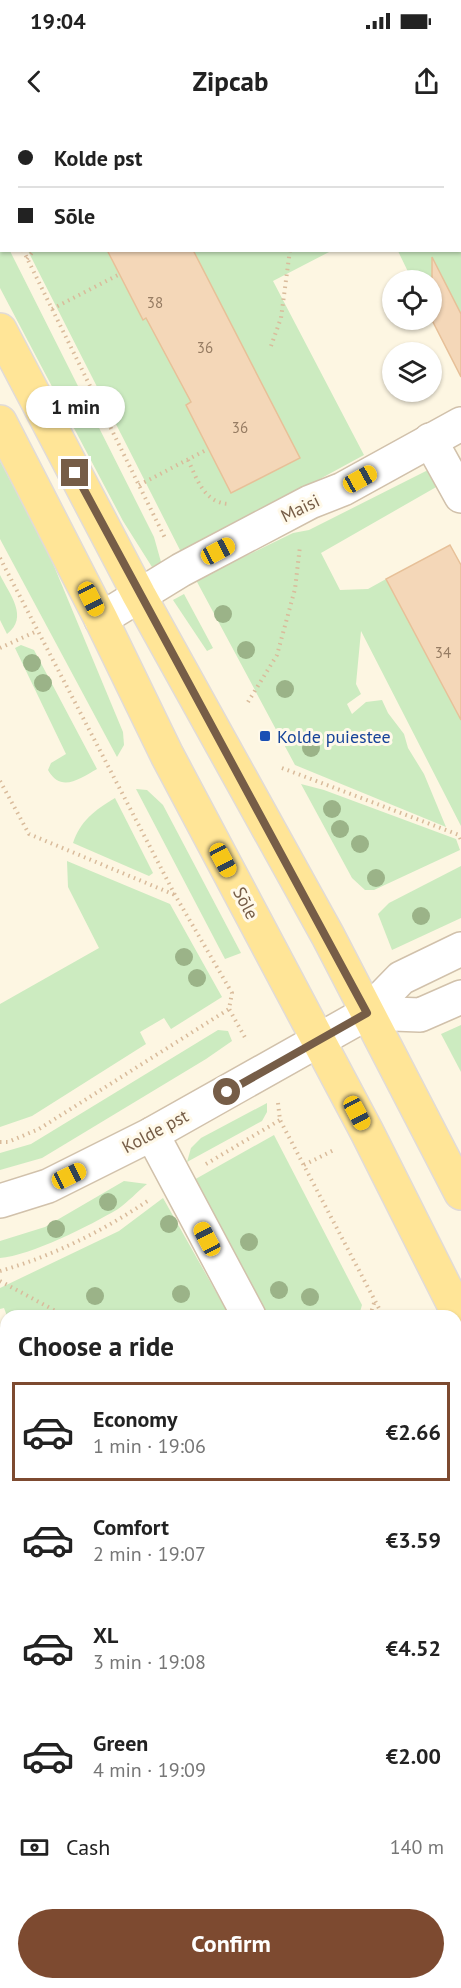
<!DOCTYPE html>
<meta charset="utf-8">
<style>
body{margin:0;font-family:"PT Sans",sans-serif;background:#f6f6f6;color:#222;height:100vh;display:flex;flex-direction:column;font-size:22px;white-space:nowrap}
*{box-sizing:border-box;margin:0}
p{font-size:20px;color:#767676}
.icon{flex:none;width:33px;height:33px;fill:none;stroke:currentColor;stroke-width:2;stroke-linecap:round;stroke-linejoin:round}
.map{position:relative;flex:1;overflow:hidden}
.side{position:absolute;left:0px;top:1190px;width:462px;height:680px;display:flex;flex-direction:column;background:#fff;border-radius:18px 18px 0 0;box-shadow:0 2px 4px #0004}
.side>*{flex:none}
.guide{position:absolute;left:0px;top:0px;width:462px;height:132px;box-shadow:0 2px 4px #0004;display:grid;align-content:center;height:132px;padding:0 18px;background:#fff}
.controls{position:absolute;left:382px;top:150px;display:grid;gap:12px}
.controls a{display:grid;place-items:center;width:60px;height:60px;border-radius:50%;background:#fff;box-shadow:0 2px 4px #0004;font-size:30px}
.end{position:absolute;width:27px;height:27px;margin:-14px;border:8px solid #765d47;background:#fff;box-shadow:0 0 0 3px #fff}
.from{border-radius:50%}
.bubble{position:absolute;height:42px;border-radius:21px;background:#fff;box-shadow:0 2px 4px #0004;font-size:20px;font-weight:600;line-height:42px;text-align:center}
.car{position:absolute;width:18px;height:36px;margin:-18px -9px;border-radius:8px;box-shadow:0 0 4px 2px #0007;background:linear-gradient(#f5c518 24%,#345 0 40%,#f5c518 0 76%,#345 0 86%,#f5c518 0)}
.guide b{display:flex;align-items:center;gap:21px;height:57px;font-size:22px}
.guide b+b{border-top:2px solid #e0e0e0}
.guide i{width:15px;height:15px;background:#222}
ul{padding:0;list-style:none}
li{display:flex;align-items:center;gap:18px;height:99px;margin:0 12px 9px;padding:0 6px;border:3px solid transparent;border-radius:0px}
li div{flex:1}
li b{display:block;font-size:22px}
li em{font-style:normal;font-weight:600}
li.active{border-color:#7d4a30}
li>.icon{width:54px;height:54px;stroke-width:1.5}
h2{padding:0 18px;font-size:27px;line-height:72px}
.pay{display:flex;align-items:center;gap:15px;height:66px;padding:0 18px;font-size:22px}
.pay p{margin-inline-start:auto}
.button{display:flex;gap:12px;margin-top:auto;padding:12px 18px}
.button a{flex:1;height:69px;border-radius:36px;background:#7d4a30;color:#fff;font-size:24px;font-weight:600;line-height:69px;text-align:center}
.status{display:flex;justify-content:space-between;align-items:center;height:42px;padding:0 30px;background:#fff;direction:ltr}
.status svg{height:16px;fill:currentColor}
header{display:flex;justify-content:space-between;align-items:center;height:78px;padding:0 18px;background:#fff;font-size:27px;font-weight:600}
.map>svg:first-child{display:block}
</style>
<div class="status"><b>19:04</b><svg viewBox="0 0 49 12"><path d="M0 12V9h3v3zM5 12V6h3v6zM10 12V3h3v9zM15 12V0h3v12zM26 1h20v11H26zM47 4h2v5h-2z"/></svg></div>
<header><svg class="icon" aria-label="back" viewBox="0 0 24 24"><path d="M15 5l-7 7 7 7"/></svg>Zipcab<svg class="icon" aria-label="share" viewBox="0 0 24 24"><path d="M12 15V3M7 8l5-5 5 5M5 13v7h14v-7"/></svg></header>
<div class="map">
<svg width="461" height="1868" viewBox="0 0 461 1868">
<rect width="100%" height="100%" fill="#fdf6e2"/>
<g fill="#ccebc0">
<polygon points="461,75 461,194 432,160 412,160 398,131 460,130"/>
<polygon points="0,111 2,130 10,131 154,417 161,442 152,447 123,401 0,168"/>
<polygon points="28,131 107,131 143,200 193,131 331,131 273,161 364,335 182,434"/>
<polygon points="0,341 49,434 123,612 124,625 117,637 0,419"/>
<polygon points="428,350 438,366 321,433 340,470 368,469 386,459 461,600 461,706 361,511 356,564 361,574 347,584 352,594 366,582 382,580 388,593 404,614 408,628 424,654 446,707 295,645 196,460 293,413 309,410"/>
<path d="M0 455C10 475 29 497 7 514L0 500Z"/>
<polygon points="184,474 213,528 207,531 173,480"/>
<path d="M21 525 34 530 97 649C79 659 61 673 48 650L51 643 66 634 15 528Z"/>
<polygon points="301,664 324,670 456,719 460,730 374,770 365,770 352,758"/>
<polygon points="136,669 147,670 163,685 241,833 225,839"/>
<path d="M115 678 153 753 149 756 73 723C80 701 95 690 115 678Z"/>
<polygon points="67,741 170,784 222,877 171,909 164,898 140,912 146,924 32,996 0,1007 0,884 99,828 68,767"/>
<polygon points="461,746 461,798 392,830 378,794 389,783"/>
<polygon points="461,905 461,952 441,914"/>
<polygon points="218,910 228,911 232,921 206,939 42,1038 0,1050 0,1033 31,1024"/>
<polygon points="267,983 267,992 262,1001 187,1042 191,1028 201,1018"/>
<polygon points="274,1015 362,1185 359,1195 266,1195 192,1061"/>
<path d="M124 1061 147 1064C137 1072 128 1082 118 1089 91 1105 30 1136 0 1138V1121L45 1107Z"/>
<polygon points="163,1078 229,1195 7,1196 4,1188 0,1189 0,1168 119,1111"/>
<polygon points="456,1249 461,1259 461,1326 456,1316"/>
<polygon points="6,1253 6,1327 0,1314 0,1256"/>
<polygon points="456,1361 461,1371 461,1442 456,1441"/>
</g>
<g fill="#f4d7b8" stroke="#e7c098" stroke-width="1.5">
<polygon points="107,130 193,130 300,338 231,373 186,285 191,282 146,198 143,200"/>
<polygon points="432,137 461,194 461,257 432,200"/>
<polygon points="450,425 461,445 461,600 386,459"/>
</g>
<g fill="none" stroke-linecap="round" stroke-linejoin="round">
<g stroke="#d1c1ab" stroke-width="36">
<g id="minor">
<polyline points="27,2 30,0"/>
<polyline points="0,15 2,14"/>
<polyline points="430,320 461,376"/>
<polyline points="101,499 181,450 310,382 343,369 461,304"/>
<polyline points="367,893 420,895 461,877"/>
<polyline points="152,1014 249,1196"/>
<polyline points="0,1081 48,1066 152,1014 367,893 401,858 461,829"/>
<polyline points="0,1424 6,1421"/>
<polyline points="456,1594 461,1603"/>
<polyline points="456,1696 461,1693"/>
<polyline points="456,1763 461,1760"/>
<polyline points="362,1863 365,1868"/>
</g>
</g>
<g stroke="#e1dbd7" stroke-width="36">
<g id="major">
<polyline points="0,210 139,475 328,816 461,1073"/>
<polyline points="0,302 101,499 167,635 367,1012 461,1199"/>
</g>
</g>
<g stroke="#d9bb9b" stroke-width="4" stroke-dasharray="1.5 4.5" stroke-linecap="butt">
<polyline points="171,2 173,0"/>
<polyline points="370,2 370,0"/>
<polyline points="0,85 2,88"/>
<polyline points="23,130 166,420"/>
<polyline points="27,139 34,130"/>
<polyline points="52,189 120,154"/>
<polyline points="271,226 281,198 290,130"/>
<path d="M188 340C197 359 204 383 229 384"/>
<polyline points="139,365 208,329"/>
<polyline points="0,438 175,775 232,873 229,889 247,921"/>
<polyline points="0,528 37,511"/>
<polyline points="248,582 277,535 295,469 300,426"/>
<polyline points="282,648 459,715 461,720"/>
<polyline points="0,661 29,714 175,775"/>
<polyline points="278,983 280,1000 383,1196"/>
<polyline points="0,1022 8,1022 39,1009 229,889"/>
<polyline points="206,1044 280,1000"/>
<polyline points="304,1045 336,1029"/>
<path d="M0 1151C53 1136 103 1111 149 1080"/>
<polyline points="0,1161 65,1196"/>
<polyline points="370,1196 375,1180"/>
<polyline points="456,1339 461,1349"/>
<polyline points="456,1445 461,1446"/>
</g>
<use href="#minor" stroke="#fff" stroke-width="33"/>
<use href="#major" stroke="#ffe597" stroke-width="33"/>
</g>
<g fill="#9bb388">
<circle cx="223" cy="494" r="9"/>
<circle cx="246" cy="530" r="9"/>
<circle cx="32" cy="543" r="9"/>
<circle cx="43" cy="563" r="9"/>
<circle cx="285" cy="569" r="9"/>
<circle cx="311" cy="628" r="9"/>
<circle cx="332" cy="689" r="9"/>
<circle cx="340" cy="709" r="9"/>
<circle cx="360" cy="724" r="9"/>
<circle cx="376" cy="758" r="9"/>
<circle cx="421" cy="796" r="9"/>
<circle cx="184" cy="837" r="9"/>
<circle cx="197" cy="858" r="9"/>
<circle cx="108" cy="1082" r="9"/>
<circle cx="169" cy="1104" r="9"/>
<circle cx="56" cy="1109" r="9"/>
<circle cx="249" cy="1122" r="9"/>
<circle cx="279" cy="1170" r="9"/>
<circle cx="181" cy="1174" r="9"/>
<circle cx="95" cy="1176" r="9"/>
<circle cx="310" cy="1177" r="9"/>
</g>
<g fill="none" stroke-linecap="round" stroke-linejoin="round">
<polyline stroke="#765d47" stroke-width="8" points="75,353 367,893 227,972"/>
</g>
<rect fill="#1a4fb4" stroke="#fff9e9" stroke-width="2" x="259" y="610" width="12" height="12" rx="3"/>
<g text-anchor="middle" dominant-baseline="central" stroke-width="6" stroke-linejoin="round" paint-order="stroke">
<g font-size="15" fill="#967c63">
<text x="155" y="182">38</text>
<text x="205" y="227">36</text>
<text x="240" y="307">36</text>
<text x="443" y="532">34</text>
</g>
<g font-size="18" fill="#765d47" stroke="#fff9e9">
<text transform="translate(300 388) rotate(-26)">Maisi</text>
<text transform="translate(246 783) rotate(62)">Sõle</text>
<text transform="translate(155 1011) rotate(-28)">Kolde pst</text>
</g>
<g font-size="18" fill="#164399" stroke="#fff9e9" text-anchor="start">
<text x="277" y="616">Kolde puiestee</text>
</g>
</g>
</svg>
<div class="controls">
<a><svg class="icon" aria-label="locate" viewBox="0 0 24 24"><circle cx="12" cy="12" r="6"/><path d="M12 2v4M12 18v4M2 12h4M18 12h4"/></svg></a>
<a><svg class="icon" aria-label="layers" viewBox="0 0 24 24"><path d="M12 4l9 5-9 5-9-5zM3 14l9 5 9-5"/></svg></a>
</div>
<i class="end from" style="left:227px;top:972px"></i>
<i class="end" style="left:75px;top:353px"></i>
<div class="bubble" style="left:26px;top:266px;width:99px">1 min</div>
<i class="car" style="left:360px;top:359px;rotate:61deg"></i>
<i class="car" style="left:218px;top:431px;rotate:62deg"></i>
<i class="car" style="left:91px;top:479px;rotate:153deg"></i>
<i class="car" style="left:223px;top:740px;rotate:152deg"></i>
<i class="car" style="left:357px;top:993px;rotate:152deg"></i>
<i class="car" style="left:69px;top:1056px;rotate:64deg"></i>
<i class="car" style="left:207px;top:1119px;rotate:332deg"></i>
<div class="guide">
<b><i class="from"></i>Kolde pst</b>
<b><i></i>Sõle</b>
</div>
<section class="side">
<h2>Choose a ride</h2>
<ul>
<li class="active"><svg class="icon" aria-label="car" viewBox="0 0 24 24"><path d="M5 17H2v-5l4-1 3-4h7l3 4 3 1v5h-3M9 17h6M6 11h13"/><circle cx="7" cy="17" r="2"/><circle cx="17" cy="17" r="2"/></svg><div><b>Economy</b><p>1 min · 19:06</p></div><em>€2.66</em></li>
<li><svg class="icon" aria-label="car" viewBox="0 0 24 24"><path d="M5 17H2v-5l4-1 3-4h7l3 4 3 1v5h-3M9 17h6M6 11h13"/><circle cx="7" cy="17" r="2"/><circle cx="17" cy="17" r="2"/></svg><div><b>Comfort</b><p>2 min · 19:07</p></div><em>€3.59</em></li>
<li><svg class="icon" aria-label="car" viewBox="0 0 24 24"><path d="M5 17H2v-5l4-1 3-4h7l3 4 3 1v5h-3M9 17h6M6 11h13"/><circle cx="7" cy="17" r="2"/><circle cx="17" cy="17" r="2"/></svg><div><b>XL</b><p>3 min · 19:08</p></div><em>€4.52</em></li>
<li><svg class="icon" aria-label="car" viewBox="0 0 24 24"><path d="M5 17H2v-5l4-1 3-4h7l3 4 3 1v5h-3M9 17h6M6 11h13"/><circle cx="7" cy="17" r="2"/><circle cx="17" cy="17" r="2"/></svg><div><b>Green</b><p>4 min · 19:09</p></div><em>€2.00</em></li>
</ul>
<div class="pay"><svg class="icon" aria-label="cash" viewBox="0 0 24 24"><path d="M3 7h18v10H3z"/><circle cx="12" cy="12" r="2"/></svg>Cash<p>140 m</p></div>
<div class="button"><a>Confirm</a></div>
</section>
</div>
